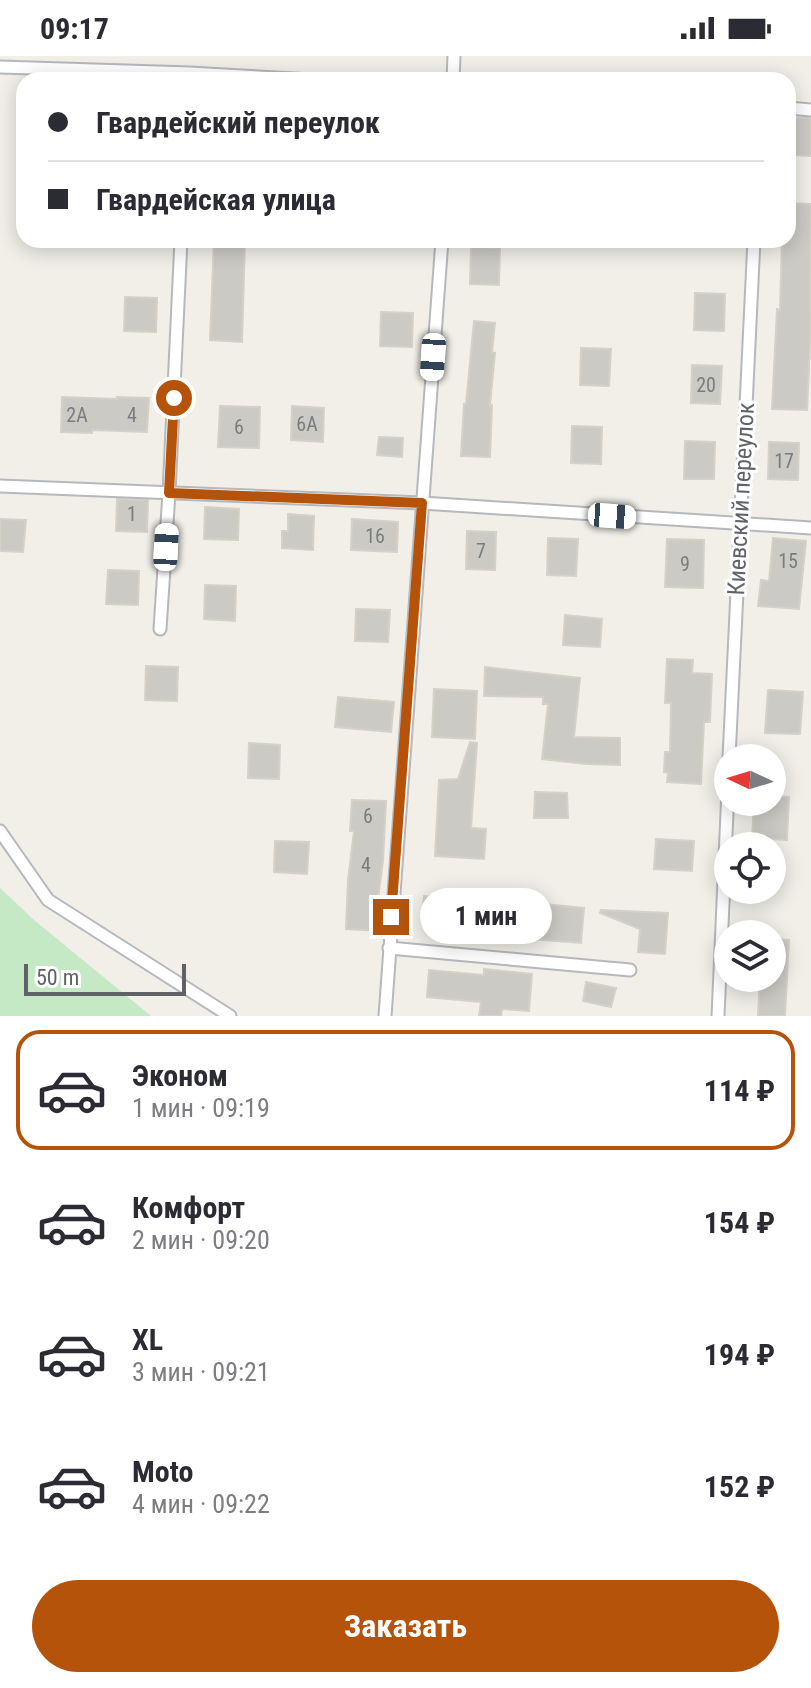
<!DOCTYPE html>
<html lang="ru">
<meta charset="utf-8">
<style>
body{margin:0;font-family:"Roboto Condensed",sans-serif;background:#f2f2f3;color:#2b2b33;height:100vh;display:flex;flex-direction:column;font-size:30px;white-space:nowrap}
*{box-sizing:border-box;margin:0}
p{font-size:26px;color:#7c7c81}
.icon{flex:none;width:44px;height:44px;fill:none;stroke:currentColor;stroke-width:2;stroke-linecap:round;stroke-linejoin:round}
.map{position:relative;height:960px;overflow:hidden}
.drawer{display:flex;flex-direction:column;background:#fff;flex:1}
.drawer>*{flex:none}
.guide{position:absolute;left:16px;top:16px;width:780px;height:176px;border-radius:24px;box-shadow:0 4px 20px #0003;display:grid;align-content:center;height:176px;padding:0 32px;background:#fff}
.needle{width:52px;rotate:274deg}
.tools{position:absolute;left:714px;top:688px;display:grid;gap:16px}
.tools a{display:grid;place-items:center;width:72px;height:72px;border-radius:50%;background:#fff;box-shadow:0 4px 20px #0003;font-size:40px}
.scale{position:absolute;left:24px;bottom:20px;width:162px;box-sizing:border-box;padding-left:8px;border:4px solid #5f6368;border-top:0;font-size:22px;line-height:28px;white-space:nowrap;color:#5f6368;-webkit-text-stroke:6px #fff;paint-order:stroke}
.end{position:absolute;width:36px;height:36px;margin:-18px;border:10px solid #b45309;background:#fff;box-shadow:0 0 0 4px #fff}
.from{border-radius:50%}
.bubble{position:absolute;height:56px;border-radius:28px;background:#fff;box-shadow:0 4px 20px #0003;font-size:26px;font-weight:700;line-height:56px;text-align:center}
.car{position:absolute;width:24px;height:48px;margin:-24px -12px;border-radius:10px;box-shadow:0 0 6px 2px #0007;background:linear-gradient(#fff 24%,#345 0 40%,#fff 0 76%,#345 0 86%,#fff 0)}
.guide b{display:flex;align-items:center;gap:28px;height:76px;font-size:30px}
.guide b+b{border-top:2px solid #e1e1e2}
.guide i{width:20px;height:20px;background:#2b2b33}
ul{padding:14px 0 0;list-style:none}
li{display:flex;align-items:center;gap:24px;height:120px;margin:0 16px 12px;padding:0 16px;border:4px solid transparent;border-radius:24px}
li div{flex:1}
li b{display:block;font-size:30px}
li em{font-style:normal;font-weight:700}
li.selected{border-color:#b45309}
li>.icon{width:72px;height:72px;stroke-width:1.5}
.button{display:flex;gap:16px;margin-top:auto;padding:16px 32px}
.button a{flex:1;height:92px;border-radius:48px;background:#b45309;color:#fff;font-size:32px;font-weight:700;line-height:92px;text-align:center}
.status{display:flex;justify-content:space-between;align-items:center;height:56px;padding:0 40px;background:#fff;direction:ltr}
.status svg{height:22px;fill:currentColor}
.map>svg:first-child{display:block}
</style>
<div class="status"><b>09:17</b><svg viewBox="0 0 49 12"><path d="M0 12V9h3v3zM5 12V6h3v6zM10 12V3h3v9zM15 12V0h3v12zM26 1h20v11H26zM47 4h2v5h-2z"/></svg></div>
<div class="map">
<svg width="811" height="960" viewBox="0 0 811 960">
<rect width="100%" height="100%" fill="#f1efe8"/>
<polygon fill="#c5e8c5" points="0,832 34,864 151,960 0,960"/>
<g fill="#cccac5" stroke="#d6d1c6" stroke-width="2">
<polygon points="795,62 811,62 811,100 794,99"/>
<polygon points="788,147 811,148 810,255 811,255 811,269 807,354 772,353 777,253 780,254 782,184 788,184"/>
<polygon points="214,184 245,185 242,286 210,284"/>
<polygon points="471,191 500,192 499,229 470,228"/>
<polygon points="695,237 725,238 724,275 694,274"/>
<polygon points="125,241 157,242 156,276 124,275"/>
<polygon points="381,256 413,257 412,291 380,290"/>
<polygon points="474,265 495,267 492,296 495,297 490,349 492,349 490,401 461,400 464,348 466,348"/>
<polygon points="581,292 611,293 609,330 580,329"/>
<polygon points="692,309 722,310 720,348 691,347"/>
<polygon points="62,341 117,343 117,341 149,342 147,376 92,374 92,377 61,376"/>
<polygon points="220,350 260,351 259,392 218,391"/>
<polygon points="292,350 324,352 323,386 291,384"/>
<polygon points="572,370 602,371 601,408 571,407"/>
<polygon points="379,381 403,382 402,401 377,399"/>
<polygon points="685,385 715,386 714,423 684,423"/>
<polygon points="769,386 799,387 798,424 768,423"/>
<polygon points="117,443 148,444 147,476 116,475"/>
<polygon points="205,451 239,453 238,484 204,483"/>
<polygon points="288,458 314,460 313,494 282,492 282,475 288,475"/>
<polygon points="0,463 26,464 23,496 0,495"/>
<polygon points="352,463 398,466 397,496 351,494"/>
<polygon points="467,475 496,476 495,514 466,513"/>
<polygon points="548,482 578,483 576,520 547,519"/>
<polygon points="773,482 806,485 799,553 758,550 761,524 769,525"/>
<polygon points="667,483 704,484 703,532 665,531"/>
<polygon points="108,514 139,515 138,549 106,548"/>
<polygon points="205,529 236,530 235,565 204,563"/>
<polygon points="356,553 390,554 388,586 355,585"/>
<polygon points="565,559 602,563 600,591 563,589"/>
<polygon points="667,603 693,604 692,617 712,618 710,666 704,666 701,728 667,726 668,717 664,716 665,696 670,696 671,647 665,647"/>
<polygon points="146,610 178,611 177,645 145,644"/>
<polygon points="485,611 580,622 574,681 620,682 620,709 586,708 542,703 548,648 543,648 543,641 484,640"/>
<polygon points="434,633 477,635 475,683 432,681"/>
<polygon points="768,634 803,636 800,678 765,677"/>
<polygon points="338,641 394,646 391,676 335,671"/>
<polygon points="470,686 477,687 471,772 486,773 484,803 435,800 439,724 458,723"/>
<polygon points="249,687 280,689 279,723 248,722"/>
<polygon points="535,736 567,737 568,762 534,762"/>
<polygon points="772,740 789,741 787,784 752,782 754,746 772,746"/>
<polygon points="352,744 386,745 383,805 378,843 381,843 379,875 346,873 348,824 354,775 350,775"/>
<polygon points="656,783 694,785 692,815 654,813"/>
<polygon points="275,785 309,786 307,818 274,816"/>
<polygon points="424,840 456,843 454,870 422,867"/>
<polygon points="534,847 584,852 581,887 530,883"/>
<polygon points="601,854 668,857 665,898 638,896 640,873 600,857"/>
<polygon points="772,883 789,884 785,960 758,960 760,922 772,922"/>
<polygon points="484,913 532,918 529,955 502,953 501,960 479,960 481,946 427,941 429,914 484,919"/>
<polygon points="586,926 616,932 611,951 583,945"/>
</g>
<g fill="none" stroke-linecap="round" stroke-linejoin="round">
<g stroke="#b5b8bc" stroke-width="15">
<g id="service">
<polyline points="0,11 189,17 312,24"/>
<polyline points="453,24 454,0"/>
<polyline points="788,52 811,54"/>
<polyline points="0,430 422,447 811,472"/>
<polyline points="160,573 169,437 181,184"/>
<polyline points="729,702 754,184"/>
<polyline points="0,775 48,844 230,960"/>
<polyline points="389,892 630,914"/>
<polyline points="385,960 442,184"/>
<polyline points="718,960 728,734"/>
</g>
</g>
<use href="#service" stroke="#fff" stroke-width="11"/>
</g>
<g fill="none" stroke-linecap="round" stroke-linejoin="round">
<polyline stroke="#b45309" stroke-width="10" points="174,342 169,437 422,447 391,861"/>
</g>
<g text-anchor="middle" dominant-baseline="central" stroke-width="6" stroke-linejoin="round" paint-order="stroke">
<g font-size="20" fill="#7a7d7f">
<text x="706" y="329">20</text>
<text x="77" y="359">2А</text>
<text x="132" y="359">4</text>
<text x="307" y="368">6А</text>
<text x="239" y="371">6</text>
<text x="784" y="405">17</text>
<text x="132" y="458">1</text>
<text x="375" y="480">16</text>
<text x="481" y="495">7</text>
<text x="788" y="505">15</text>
<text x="685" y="508">9</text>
<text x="368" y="760">6</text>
<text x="366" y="809">4</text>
</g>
<g font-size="24" fill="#5f6368" stroke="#fff">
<text transform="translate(741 443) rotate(-87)">Киевский переулок</text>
</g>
</g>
</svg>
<div class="tools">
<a><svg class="needle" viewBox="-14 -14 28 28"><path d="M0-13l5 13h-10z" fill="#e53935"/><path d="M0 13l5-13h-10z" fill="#7c7c81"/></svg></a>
<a><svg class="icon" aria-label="locate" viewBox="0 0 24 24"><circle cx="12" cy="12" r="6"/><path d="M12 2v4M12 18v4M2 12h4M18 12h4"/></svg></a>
<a><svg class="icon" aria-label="layers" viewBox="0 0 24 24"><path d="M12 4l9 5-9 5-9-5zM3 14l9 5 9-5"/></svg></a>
</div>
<div class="scale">50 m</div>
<i class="end from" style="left:174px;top:342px"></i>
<i class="end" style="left:391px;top:861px"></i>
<div class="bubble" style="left:420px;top:832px;width:132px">1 мин</div>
<i class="car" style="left:433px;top:301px;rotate:184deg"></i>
<i class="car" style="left:612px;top:460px;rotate:94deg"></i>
<i class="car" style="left:166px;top:491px;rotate:3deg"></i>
<div class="guide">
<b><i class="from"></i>Гвардейский переулок</b>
<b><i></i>Гвардейская улица</b>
</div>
</div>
<section class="drawer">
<ul>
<li class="selected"><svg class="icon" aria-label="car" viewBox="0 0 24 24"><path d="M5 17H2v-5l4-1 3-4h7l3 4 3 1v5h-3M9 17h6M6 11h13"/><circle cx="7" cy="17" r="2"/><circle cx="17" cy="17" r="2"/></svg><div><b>Эконом</b><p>1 мин · 09:19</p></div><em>114 ₽</em></li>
<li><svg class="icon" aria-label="car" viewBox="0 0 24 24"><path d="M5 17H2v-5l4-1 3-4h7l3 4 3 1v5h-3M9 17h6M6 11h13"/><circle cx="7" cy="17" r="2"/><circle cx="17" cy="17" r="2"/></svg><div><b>Комфорт</b><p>2 мин · 09:20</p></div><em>154 ₽</em></li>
<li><svg class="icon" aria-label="car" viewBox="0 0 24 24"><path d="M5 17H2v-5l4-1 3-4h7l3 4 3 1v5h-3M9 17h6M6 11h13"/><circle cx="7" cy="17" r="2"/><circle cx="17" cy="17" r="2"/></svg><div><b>XL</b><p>3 мин · 09:21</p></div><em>194 ₽</em></li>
<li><svg class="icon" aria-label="car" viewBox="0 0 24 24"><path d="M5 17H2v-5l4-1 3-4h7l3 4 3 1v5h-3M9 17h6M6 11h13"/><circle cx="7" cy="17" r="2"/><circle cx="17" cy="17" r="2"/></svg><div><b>Moto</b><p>4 мин · 09:22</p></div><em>152 ₽</em></li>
</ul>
<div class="button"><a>Заказать</a></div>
</section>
